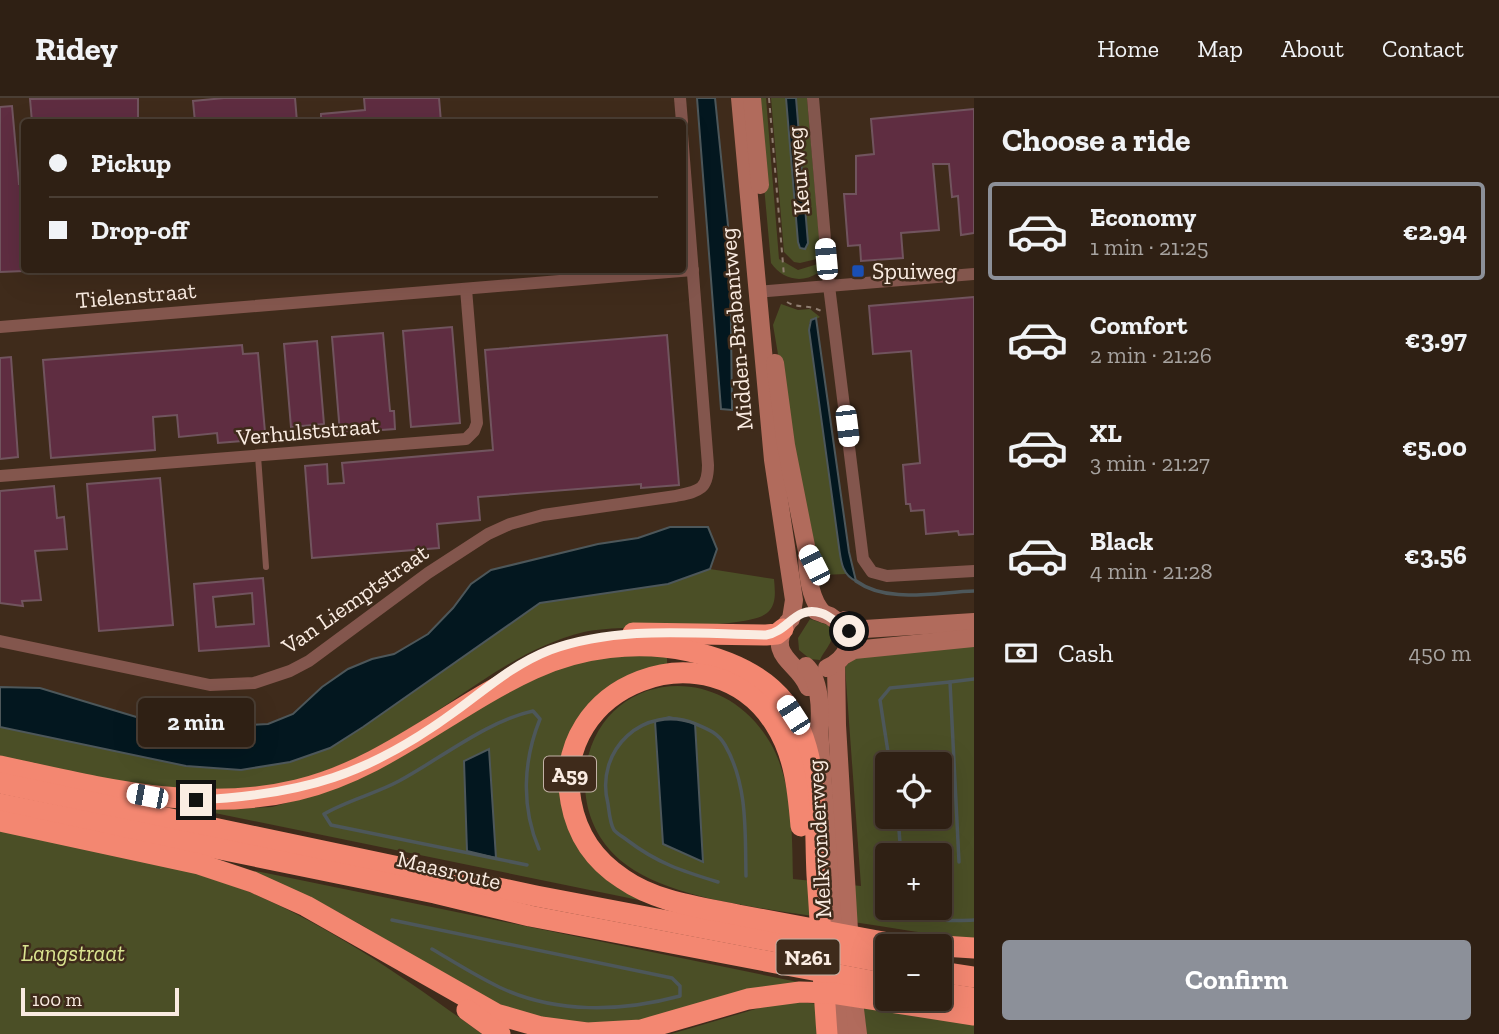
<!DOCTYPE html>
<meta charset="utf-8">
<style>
body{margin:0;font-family:"Zilla Slab",serif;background:#3b2d22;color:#f1f3f6;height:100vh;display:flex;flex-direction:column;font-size:26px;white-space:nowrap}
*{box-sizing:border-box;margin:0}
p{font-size:23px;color:#a7a3a0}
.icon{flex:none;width:38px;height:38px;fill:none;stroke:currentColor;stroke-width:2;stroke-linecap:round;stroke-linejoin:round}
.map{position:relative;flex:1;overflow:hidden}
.panel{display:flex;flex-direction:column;background:#2f2014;width:525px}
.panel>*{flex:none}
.guide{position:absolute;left:21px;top:21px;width:665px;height:154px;border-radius:7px;box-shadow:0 7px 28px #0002,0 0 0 2px #4a3e34;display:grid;align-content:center;height:154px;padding:0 28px;background:#2f2014}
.tools{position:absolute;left:875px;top:654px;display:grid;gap:14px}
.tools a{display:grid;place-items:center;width:77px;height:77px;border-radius:7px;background:#2f2014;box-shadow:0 7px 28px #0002,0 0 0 2px #4a3e34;font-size:35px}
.scale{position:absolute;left:21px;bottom:18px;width:158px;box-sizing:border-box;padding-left:7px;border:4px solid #faece2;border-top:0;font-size:19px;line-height:24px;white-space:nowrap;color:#faece2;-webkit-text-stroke:5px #3f2b1b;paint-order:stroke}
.end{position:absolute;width:32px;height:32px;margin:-16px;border:9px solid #faece2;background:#111;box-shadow:0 0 0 4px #111}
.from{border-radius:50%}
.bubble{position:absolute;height:49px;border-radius:7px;background:#2f2014;box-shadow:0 7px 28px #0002,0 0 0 2px #4a3e34;font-size:23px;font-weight:700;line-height:49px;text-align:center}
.car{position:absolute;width:21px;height:42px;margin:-21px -10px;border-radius:9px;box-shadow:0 0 5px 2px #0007;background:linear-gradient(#fff 24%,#345 0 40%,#fff 0 76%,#345 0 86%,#fff 0)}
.guide b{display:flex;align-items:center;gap:24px;height:66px;font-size:26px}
.guide b+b{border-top:2px solid #4a3e34}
.guide i{width:18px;height:18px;background:#f1f3f6}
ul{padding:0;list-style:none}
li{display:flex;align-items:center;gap:21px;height:98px;margin:0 14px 10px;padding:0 14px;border:4px solid transparent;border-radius:7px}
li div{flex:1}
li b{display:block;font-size:26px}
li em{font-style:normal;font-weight:700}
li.on{border-color:#8c9099}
li>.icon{width:63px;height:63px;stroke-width:1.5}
h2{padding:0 28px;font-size:32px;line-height:84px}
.pay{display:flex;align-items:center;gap:18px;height:77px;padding:0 28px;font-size:26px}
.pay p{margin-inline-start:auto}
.primary-button{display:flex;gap:14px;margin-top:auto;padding:14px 28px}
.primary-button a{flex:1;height:80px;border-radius:7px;background:#8c9099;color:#fff;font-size:28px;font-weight:700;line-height:80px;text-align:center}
header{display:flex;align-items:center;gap:42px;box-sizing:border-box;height:98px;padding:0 35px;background:#2f2014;border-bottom:2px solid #4a3e34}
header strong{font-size:33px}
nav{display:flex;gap:38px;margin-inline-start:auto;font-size:24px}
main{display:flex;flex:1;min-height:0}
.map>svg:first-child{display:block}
</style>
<header>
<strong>Ridey</strong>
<nav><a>Home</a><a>Map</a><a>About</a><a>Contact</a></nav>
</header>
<main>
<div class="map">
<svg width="974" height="936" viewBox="0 0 974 936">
<rect width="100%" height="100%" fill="#3f2b1b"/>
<g fill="#4b4f26" fill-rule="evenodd">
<path d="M756 0H766L779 161 798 172 821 165 818 175C801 186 782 181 771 165Z"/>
<polygon points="771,0 786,0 800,150 807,149 808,145 796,0 807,0 821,160 800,165 794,164 784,154"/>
<polygon points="781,206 798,212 810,211 820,219 809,225 809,232 839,449 846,476 821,477 804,408 773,227"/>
<path d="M710 471 774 481C775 493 777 507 767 515 745 533 623 525 584 534 532 547 492 576 449 605 392 643 331 680 262 689 174 701 85 676 0 659V629L186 668 241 672 290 664 330 650 363 629 540 505 668 486Z"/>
<path d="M810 521 828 527C838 543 826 548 820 562L810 561 799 552 798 540Z"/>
<path d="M974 548V840C953 841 931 836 911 833 869 826 827 820 785 814 735 806 660 796 620 762 598 743 586 717 585 688 584 578 717 551 771 646 793 686 792 736 793 781L861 788 845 569 854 559ZM887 667H940V719H887ZM887 758H940V810H887Z"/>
<polygon points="601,556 667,557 667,566 640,573 600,595 582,616 567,644 581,750 608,783 668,808 200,712 272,709 321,695 539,574"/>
<path d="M0 725C65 741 132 754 196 774 300 807 395 872 482 936H0Z"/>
<polygon points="239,771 261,774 798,884 655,924 563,927 491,907 365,829 321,805"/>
<polygon points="798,904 874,911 974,926 974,936 671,936 766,908"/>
</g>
<g fill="#03171f" stroke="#4d575a" stroke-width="2">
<polygon points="697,0 715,0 730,147 732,312 721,311"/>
<polygon points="786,0 796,0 808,145 805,151 800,150 798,144"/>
<path d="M816 220 849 454 856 483C842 477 841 463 839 449L809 232 811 222Z"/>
<polygon points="670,429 708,429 717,451 710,471 668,486 540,505 363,629 330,650 290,664 241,672 186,668 0,629 0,589 40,590 143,621 187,626 218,622 247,627 268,626 293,616 322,589 348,571 372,561 394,556 428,536 453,510 471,486 491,472 598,446 638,440"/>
<polygon points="669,619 695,625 703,764 663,746 655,623"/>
<polygon points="489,651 496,760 467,753 464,663"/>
</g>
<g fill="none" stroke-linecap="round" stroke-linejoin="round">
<g stroke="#4d575a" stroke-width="3.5">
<path d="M856 483C888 506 936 494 974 493"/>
<polyline points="950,584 974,581"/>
<polyline points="890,667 880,602 890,590 950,584 959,764"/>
<polyline points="898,719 901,758"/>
<path d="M527 767 331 727 324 716C348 702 375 696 399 683 440 661 487 623 533 613L540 621C523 663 521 709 539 751"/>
<path d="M718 784C682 773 657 765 627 742 623 739 616 735 614 732 610 726 609 713 608 706 594 652 644 605 696 626 708 631 718 635 725 647 748 687 745 734 746 778"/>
<path d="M908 810C926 825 952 823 974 822"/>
<path d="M392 822 672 880 680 888V898C621 914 556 916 499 889 476 878 454 864 432 851"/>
</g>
</g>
<g fill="#5f2d41" stroke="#71545e" stroke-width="2" fill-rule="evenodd">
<polygon points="138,0 138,24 32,24 30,1"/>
<polygon points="224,0 295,0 297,24 195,24 193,3"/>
<polygon points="364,0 439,0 441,24 321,24 321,16 365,12"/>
<polygon points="12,8 19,86 24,86 24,173 0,174 0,9"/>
<polygon points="974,11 974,135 961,137 958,98 952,99 949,66 933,66 939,132 901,135 903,160 861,163 860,147 848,148 844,96 856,96 856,58 874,56 871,21"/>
<polygon points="974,199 974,436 959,437 958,433 926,436 924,412 911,413 910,406 906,406 903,367 920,365 911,253 873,256 869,208"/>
<polygon points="452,229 460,325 411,329 403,233"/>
<polygon points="383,235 390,313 394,313 395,331 340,335 332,239"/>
<polygon points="667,237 679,387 641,390 641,386 478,399 480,422 437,426 439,450 312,460 305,368 327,366 328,386 344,385 342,365 493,352 485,252"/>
<polygon points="317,243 324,326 291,329 284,246"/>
<polygon points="242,247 243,256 258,255 265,334 241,336 242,343 218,345 217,335 179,339 177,317 153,319 155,352 51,360 43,262"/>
<polygon points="11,259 18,359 0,361 0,260"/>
<polygon points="160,380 173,527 99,533 87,386"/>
<polygon points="54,388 57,420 64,419 67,451 35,453 41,502 22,503 23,508 0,505 0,393"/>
<path d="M263 480 269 548 199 553 194 486ZM252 495 254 526 216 529 213 499Z"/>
</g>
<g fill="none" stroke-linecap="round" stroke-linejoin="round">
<g stroke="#8f7d70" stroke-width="2" stroke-dasharray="5 5" stroke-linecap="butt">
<polyline points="769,0 784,178"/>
<path d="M787 204C798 211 809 206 821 213"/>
</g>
<polyline stroke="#83564d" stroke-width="6" points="258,358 266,469"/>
<g stroke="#83564d" stroke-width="12">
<polyline points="680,0 682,24"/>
<polyline points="813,0 829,188 863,461 872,474 887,478 974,473"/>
<polyline points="757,194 974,176"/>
<polyline points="0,229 693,172"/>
<polyline points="0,378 466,341 474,333 477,325 466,191"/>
<path d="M0 543 210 587 254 585 290 573 309 563 428 475 488 436 510 426 543 417 676 398C699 393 708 392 708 367L682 36"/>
</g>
<g stroke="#b16b5c" stroke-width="18">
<polyline points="740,0 773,362 794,502 791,521"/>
<polyline points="752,0 760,87"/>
<path d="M775 265 786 347 807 453C807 473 809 502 824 516"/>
<polyline points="816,513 830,518 849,532 974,524"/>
<path d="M788 524C764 558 799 564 808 589"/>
<polyline points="845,557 854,552 974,540"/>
<polyline points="836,565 837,627 850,849"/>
<path d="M806 568C820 581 821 612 819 630L834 845"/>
<path d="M827 570C847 561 856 541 845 522"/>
<polyline points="836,884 841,936"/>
<polyline points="852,887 858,936"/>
</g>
<g stroke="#f38771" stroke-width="21">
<polyline points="633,535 766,537 777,536 783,531"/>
<path d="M0 668C98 689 197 716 297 692 385 671 452 608 533 571 580 549 637 542 689 553 725 561 762 575 785 605 821 653 814 720 817 777 821 830 823 883 827 936"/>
<polyline points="0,685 536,798 887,865"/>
<polyline points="0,706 435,795 530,818 887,886"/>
<polyline points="0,723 199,766 253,784 306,808 496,916 541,929 587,935 641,932 748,901 800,894 832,895 974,917"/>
<path d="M801 728C798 693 795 657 775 626 711 525 549 586 571 704 577 737 595 763 623 781 656 804 700 809 738 817 795 828 853 838 910 849"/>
<polyline points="896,845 974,850"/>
<polyline points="940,874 974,879"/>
<polyline points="940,895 974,900"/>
<polyline points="467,912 500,936"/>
</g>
</g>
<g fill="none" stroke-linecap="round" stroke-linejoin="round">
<path stroke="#faece2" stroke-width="9" d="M196 702C303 697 369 677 457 612 487 590 514 566 550 552 620 527 694 536 766 537 788 534 795 507 821 515 832 518 838 528 849 533"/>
</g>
<rect fill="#1a4fb4" stroke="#3f2b1b" stroke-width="2.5" x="851" y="166" width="14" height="14" rx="3.5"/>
<g text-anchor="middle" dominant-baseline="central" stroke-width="5" stroke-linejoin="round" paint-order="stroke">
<g fill="#3f2b1b" stroke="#c2b2a6" stroke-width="2">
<rect x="544" y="658.5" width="52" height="35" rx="5"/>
<rect x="776.5" y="841.5" width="63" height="35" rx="5"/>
</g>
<g font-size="21" font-weight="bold" fill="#faece2">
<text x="570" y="676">A59</text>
<text x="808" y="859">N261</text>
</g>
<g font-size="23" fill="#faece2" stroke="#3f2b1b">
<text transform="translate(798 73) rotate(-95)">Keurweg</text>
<text transform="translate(136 197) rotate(-5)">Tielenstraat</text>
<text transform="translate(736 231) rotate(-95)">Midden-Brabantweg</text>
<text transform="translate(308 333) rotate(-5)">Verhulststraat</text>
<text transform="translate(355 501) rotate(-35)">Van Liemptstraat</text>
<text transform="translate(819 741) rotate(-93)">Melkvonderweg</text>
<text transform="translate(449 772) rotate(13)">Maasroute</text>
</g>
<g font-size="23" fill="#faece2" stroke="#3f2b1b" text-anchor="start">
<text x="872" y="173">Spuiweg</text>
</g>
<g font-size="23" font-style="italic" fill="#dae490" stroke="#3f2b1b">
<text x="73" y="855">Langstraat</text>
</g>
</g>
</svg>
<div class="tools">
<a><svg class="icon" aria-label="locate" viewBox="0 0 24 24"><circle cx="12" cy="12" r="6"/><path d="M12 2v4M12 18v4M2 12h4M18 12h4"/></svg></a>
<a>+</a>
<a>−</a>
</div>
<div class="scale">100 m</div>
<i class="end from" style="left:849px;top:533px"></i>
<i class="end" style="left:196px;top:702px"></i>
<div class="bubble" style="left:138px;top:600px;width:116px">2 min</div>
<i class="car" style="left:826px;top:161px;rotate:355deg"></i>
<i class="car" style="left:847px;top:328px;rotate:173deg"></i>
<i class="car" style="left:814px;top:467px;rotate:333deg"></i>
<i class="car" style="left:793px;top:617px;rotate:327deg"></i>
<i class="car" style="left:147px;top:698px;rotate:281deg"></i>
<div class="guide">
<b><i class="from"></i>Pickup</b>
<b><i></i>Drop-off</b>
</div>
</div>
<section class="panel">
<h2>Choose a ride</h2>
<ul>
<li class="on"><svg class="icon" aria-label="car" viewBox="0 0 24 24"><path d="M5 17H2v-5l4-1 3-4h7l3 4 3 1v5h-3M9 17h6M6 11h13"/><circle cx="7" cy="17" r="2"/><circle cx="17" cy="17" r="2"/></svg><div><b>Economy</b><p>1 min · 21:25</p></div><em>€2.94</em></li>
<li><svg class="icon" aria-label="car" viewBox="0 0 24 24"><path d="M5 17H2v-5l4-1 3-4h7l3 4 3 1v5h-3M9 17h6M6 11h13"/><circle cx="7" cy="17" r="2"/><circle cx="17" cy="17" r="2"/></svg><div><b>Comfort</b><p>2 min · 21:26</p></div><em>€3.97</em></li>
<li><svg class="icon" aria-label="car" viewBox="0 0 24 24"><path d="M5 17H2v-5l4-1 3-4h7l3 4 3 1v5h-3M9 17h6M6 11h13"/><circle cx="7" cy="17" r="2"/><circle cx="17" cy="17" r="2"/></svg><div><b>XL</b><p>3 min · 21:27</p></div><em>€5.00</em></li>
<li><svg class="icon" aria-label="car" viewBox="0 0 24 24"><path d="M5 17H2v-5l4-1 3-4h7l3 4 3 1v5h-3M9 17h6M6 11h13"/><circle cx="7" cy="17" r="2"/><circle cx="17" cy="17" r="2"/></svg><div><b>Black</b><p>4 min · 21:28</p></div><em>€3.56</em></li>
</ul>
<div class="pay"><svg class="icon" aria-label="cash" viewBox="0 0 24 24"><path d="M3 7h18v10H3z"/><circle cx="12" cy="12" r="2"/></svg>Cash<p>450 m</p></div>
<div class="primary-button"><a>Confirm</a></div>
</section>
</main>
